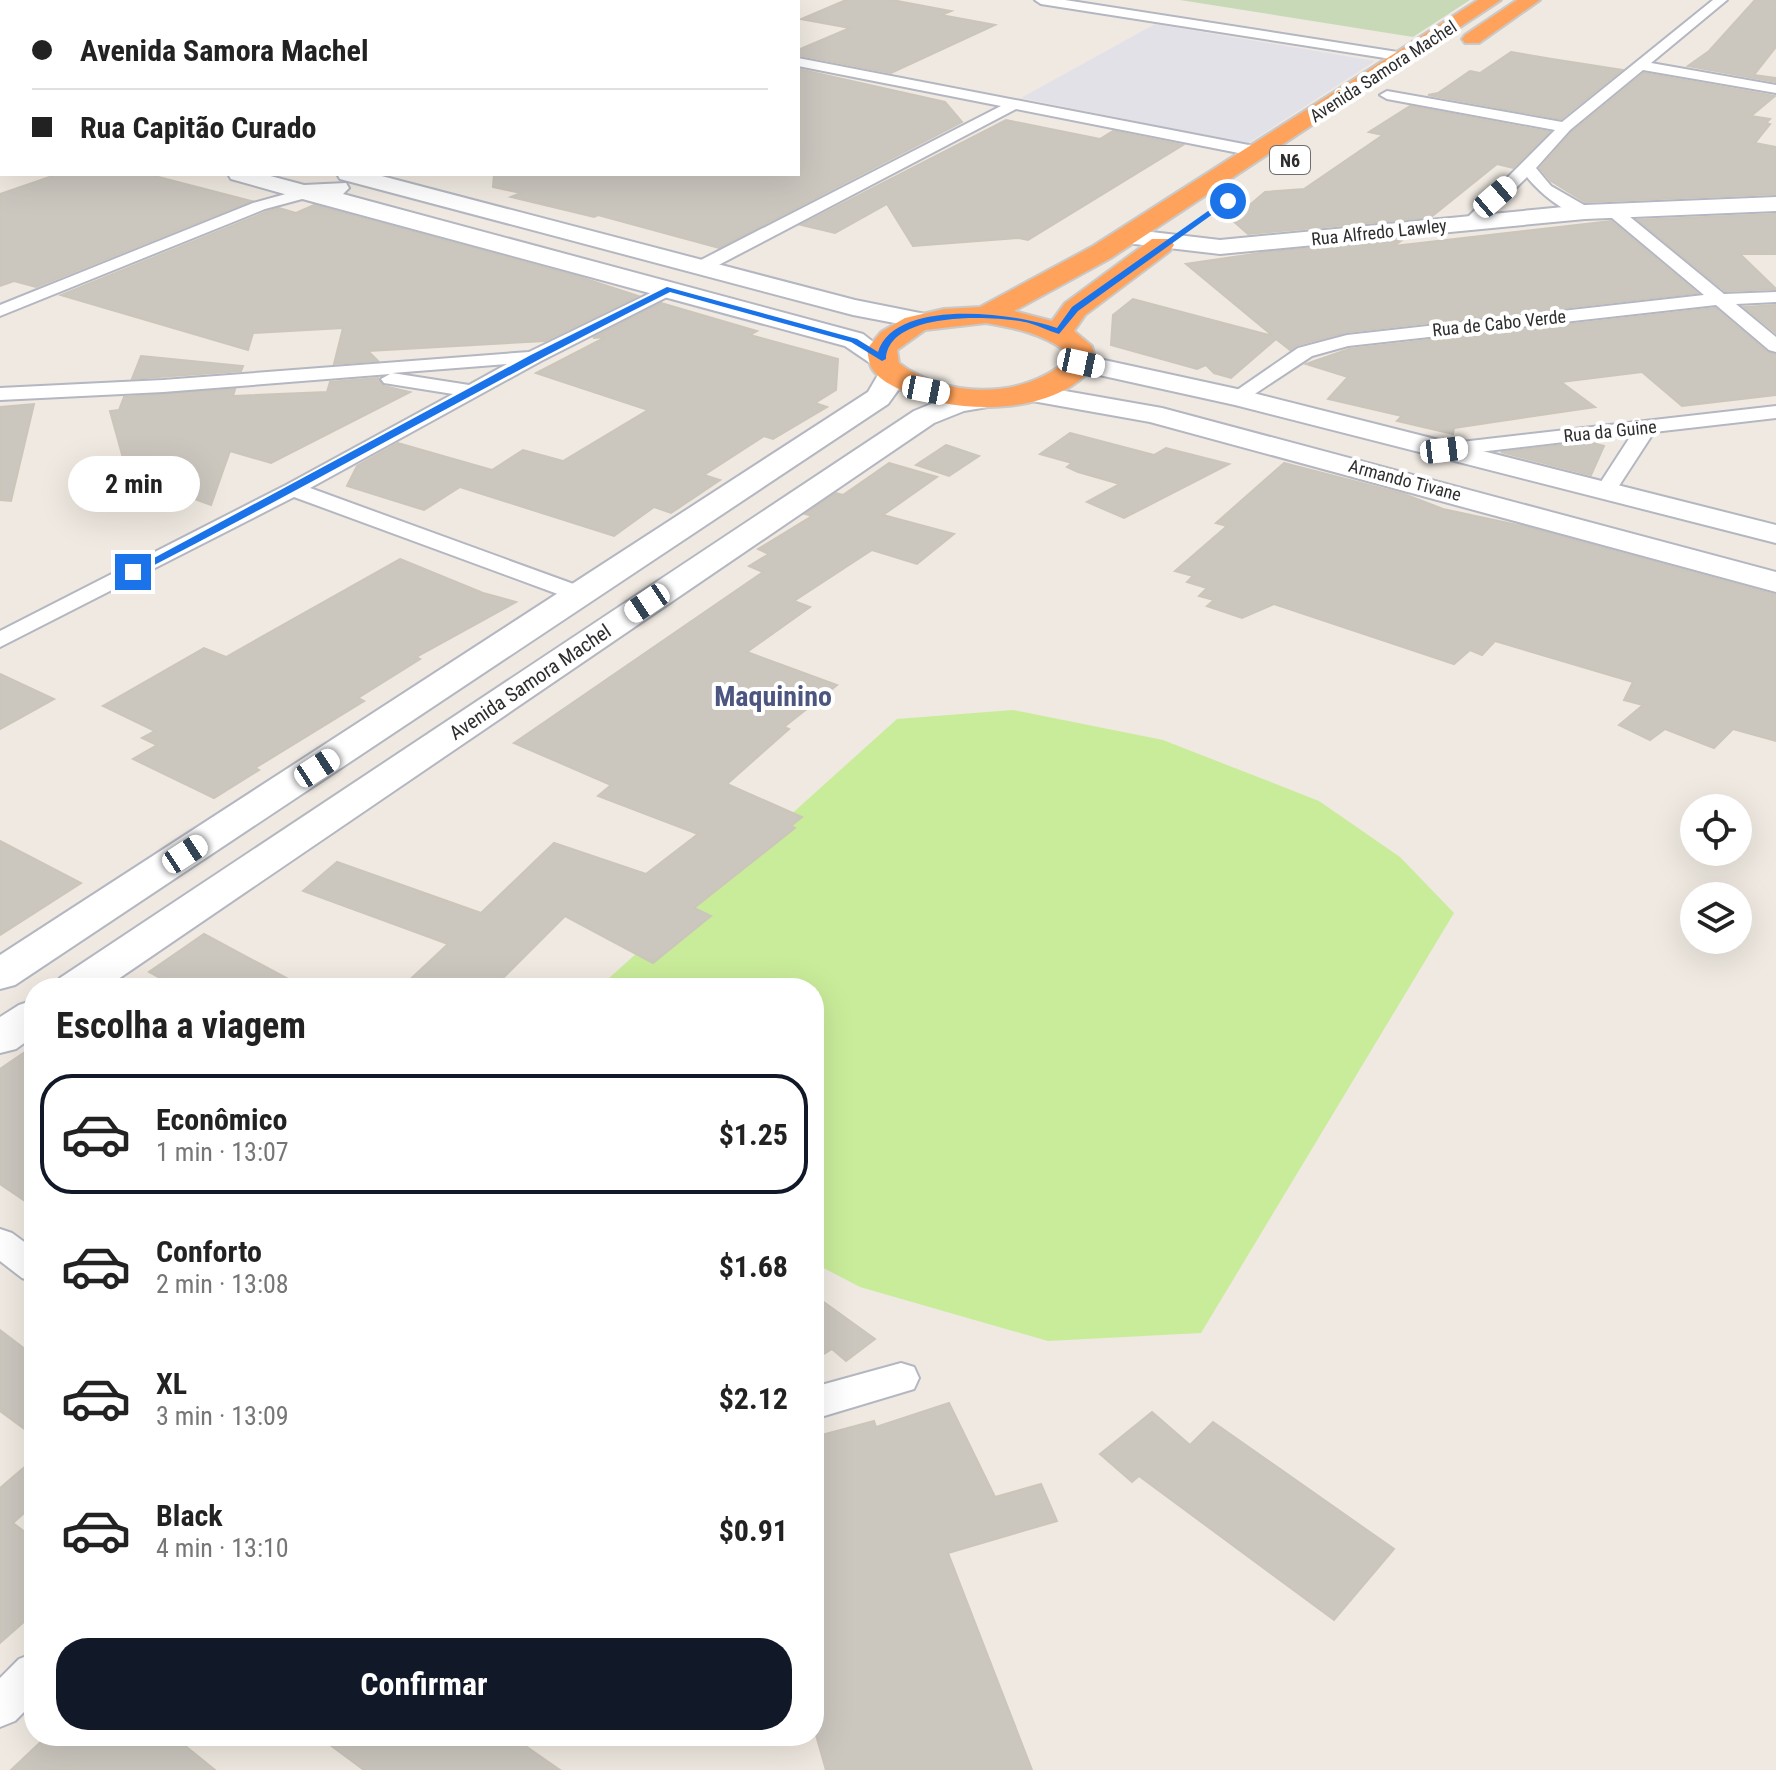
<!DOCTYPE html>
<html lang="pt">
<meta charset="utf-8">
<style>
body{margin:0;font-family:"Roboto Condensed",sans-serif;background:#f2f2f2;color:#222;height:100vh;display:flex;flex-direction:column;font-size:30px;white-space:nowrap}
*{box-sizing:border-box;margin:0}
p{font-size:26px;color:#767676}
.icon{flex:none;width:44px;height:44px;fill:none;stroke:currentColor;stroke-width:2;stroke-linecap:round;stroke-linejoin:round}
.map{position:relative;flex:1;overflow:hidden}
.sheet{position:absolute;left:24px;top:978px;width:800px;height:768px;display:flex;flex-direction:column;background:#fff;border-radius:32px;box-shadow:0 8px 32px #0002}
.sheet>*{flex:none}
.guide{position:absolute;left:0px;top:0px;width:800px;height:176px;box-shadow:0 8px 32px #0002;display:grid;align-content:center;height:176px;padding:0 32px;background:#fff}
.tools{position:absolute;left:1680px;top:794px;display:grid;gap:16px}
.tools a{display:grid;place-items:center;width:72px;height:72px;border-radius:50%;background:#fff;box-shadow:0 8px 32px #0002;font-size:40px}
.end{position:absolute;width:36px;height:36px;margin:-18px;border:10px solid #1a73e8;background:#fff;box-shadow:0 0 0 4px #fff}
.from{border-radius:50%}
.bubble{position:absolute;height:56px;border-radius:28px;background:#fff;box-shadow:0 8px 32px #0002;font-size:26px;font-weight:700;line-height:56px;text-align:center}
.car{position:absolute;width:24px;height:48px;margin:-24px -12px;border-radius:10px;box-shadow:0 0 6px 2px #0007;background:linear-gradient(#fff 24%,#345 0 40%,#fff 0 76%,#345 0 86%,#fff 0)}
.guide b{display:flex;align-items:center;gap:28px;height:76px;font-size:30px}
.guide b+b{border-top:2px solid #e0e0e0}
.guide i{width:20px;height:20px;background:#222}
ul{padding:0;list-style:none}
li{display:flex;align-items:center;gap:24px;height:120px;margin:0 16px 12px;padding:0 16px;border:4px solid transparent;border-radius:32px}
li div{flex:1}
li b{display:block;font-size:30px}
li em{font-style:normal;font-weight:700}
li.on{border-color:#111827}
li>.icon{width:72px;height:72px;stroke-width:1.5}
h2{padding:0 32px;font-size:36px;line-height:96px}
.primary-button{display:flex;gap:16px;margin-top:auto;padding:16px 32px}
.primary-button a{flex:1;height:92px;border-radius:32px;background:#111827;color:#fff;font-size:32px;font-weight:700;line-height:92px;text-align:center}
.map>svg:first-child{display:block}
</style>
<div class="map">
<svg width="1776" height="1770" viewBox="0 0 1776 1770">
<rect width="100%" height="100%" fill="#efe9e1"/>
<g fill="#e3e1e8">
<polygon points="108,0 760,0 101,2"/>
<polygon points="1155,24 1375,61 1247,144 1021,98"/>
</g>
<polygon fill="#c8d9b8" points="1180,0 1470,0 1413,37"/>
<polygon fill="#c9ec9a" points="1013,710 1163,740 1319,801 1400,857 1454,913 1201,1333 1048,1341 860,1287 814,1263 814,988 598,988 897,719"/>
<g fill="#cbc7bf" stroke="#cbc5ba" stroke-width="2">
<polygon points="846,0 892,0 951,11 941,15 995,25 891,73 798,55 798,50 850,28 801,19"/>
<polygon points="1755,0 1776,0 1776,47 1754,75 1776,78 1776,82 1688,66 1709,51"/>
<polygon points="1511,52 1552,59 1622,70 1561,119 1428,95 1438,93 1470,71 1480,73"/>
<polygon points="798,69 945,102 962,122 719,248 598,215 594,217 511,197 521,193 493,187 494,174 798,174"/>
<polygon points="1644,73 1775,96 1751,116 1770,119 1766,123 1770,124 1755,143 1776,147 1776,194 1585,202 1551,181 1540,168 1572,132"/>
<polygon points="1410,106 1549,132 1513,168 1497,164 1431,217 1248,234 1232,220 1265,192 1304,189 1383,135 1369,132"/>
<polygon points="1006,120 1100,139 1113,131 1183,145 1028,240 1019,238 913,246 887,204 835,233 801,225"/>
<polygon points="58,174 147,174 251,201 36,287 14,281 0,286 0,194"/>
<polygon points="314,205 580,277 638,296 545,341 368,351 378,361 334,364 343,328 253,333 248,350 61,295 266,212 279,208 296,213"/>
<polygon points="1776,214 1776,254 1740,254 1776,289 1725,291 1638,220"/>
<polygon points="1611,221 1697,293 1347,332 1297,345 1290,350 1276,339 1231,378 1214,373 1206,365 1197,369 1111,345 1113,315 1133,299 1273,336 1186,264 1267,252 1402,240 1394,246"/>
<polygon points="661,303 757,331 750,335 838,359 836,390 815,403 827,407 773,439 764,436 704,475 720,480 671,513 654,507 614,536 460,487 424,510 347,486 357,466 398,443 492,470 523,450 563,461 648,410 536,373 606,337 593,338"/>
<polygon points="1776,305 1776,333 1744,307"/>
<polygon points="1715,308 1767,352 1776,355 1776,395 1682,406 1642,372 1561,382 1595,407 1454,428 1453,434 1397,421 1402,416 1328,399 1348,377 1306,364 1349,349"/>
<polygon points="141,356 243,366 241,371 132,379"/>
<polygon points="378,378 384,386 410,392 271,463 230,451 211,505 142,480 131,487 110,411 119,410 124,397 235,389 233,396 327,392 330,382"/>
<polygon points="34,404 11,501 0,500 0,407"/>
<polygon points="1070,433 1154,455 1166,448 1229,464 1124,518 1087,502 1120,484 1078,472 1067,467 1072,463 1040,454"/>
<polygon points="1589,442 1604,446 1591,475 1501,452"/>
<polygon points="946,445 979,456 949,476 916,465"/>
<polygon points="889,463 937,477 883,515 954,534 917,564 872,550 794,601 810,607 747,652 837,685 784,727 789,729 727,784 802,817 791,826 795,828 694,908 711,916 653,963 565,916 493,988 401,988 448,944 303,891 337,862 481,913 554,843 646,874 698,834 598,796 611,785 514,743 763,572 749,566 769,554 758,549 812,516 805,514 836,493 843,495"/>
<polygon points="1284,463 1404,494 1443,509 1522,526 1776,595 1776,741 1733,729 1714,748 1665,729 1650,740 1619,725 1643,705 1624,700 1633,682 1495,641 1482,655 1470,650 1454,664 1274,604 1242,618 1207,606 1214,600 1199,596 1207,588 1187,582 1193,576 1175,571 1227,526 1216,523"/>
<polygon points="400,559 483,593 516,602 416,657 420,659 358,698 364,701 255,768 259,770 214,798 133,759 157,745 142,738 155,731 103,706 204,648 226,657"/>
<polygon points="0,674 54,699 0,729"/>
<polygon points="0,841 81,883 0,935"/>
<polygon points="204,934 305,988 178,988 149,972"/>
<polygon points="34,1046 34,1207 0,1184 0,1069"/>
<polygon points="814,1295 875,1339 846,1361 832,1349 814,1360"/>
<polygon points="0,1330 34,1356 34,1436 0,1411"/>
<polygon points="949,1403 995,1497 1041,1484 1057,1521 948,1553 1032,1770 826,1770 814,1728 814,1437 874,1421 876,1427"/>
<polygon points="1152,1412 1190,1445 1213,1422 1394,1549 1334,1620 1139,1476 1132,1482 1100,1454"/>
<polygon points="34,1459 34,1504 13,1523 34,1539 34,1613 0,1643 0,1488"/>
<polygon points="47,1736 173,1736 215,1770 11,1770"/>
<polygon points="318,1736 511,1736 560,1770 364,1770"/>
</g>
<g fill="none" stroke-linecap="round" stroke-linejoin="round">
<g stroke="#b4b7c1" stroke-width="4">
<g id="street">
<polygon points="420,0 437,0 419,2"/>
<polygon points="472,0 494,0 495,2 473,2"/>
<polygon points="753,0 769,0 752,2"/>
<polygon points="1035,0 1065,0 1404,53 1411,57 1404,61 1041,4"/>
<path d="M1713 0H1727L1651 63 1776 85V93L1643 70 1570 130 1536 168 1551 186 1591 209V215C1569 219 1540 193 1527 177L1477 226H1465V220L1555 130 1387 99 1380 95 1387 91 1562 122Z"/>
<polygon points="798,58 1259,147 1267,152 1259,157 1016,109 709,270 697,270 694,266 697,262 1001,106 798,66"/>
<rect x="0" y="123" width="2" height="8"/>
<polygon points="311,187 317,189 317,195 265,209 0,316 0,305 253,203"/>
<polygon points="1612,205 1618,207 1724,294 1776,292 1776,302 1736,304 1776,337 1776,352 1769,350 1716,305 1348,346 1312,356 1244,401 1237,403 1227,397 1298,348 1347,335 1704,295 1606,213 1604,210"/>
<path d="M669 284 678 289 675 293 541 361 310 488 590 590 593 595 590 600H574L294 497 0 647V631L286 485 453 394 384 383 381 379 390 374 163 392 0 400V388L163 380 529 352ZM507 364 469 385 392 373Z"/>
<polygon points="1776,406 1776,418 1654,432 1613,495 1606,497 1595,491 1632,434 1444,456 1434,450 1444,444"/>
<polygon points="0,1229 12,1233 34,1249 34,1282 22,1278 0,1261"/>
<polygon points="901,1363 914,1367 919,1378 914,1389 814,1419 814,1387"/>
<polygon points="34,1653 34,1702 15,1721 0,1727 0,1678 19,1659"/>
</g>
</g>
<g stroke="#b4b7c1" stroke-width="4">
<g id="secondary">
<rect x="0" y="106" width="2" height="13"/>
<polygon points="228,174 263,174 304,185 346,183 349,188 343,194 863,334 895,359 891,365 873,365 845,346 295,197 231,179"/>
<polygon points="337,174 374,174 855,300 935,316 939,321 935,326 926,329 853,315 340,179"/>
<polygon points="1776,197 1776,211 1585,219 1220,254 1126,243 1118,241 1114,236 1118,231 1126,229 1220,240 1585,205"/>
<polygon points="1081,355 1237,389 1776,525 1776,543 1235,405 1072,369 1068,363 1072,357"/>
<polygon points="892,366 902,368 906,374 904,382 888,404 15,985 0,989 0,955 868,392 882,368"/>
<polygon points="1031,385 1162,408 1776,572 1776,592 1150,422 1021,399 1017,393 1021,387"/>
<polygon points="995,390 1005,392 1009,398 1005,404 964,411 934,423 105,988 54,988 60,978 914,411 948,397"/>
<polygon points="34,1000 34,1036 16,1049 0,1053 0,1017 19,1005"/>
</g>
</g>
<g stroke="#c9c9c9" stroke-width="4">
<g id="highway">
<path d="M1478 0H1501L1111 258 1014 311 1052 321 1065 303 1152 239H1170L1174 245 1170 251 1085 315 1074 331 1092 346 1096 363C1059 416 959 415 906 392 894 387 877 379 871 367 869 362 868 355 867 349L881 332 905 318 944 309 980 307 1093 246ZM986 323C1014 328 1040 333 1064 350L1066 361C1021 400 945 398 899 363L897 350 925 330Z"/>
<polygon points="1517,0 1540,0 1479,43 1465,43 1462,39 1465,35"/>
</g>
</g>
<use href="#street" fill="#fff" fill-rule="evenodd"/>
<use href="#secondary" fill="#fff" fill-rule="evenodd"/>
<use href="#highway" fill="#ffa35c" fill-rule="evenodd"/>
</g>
<path fill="#1a73e8" d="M1225 199 1231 201 1078 311 1059 334C1049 331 1039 326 1029 323 997 315 888 310 886 359L882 361 851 342 670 292C490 382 316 482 137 574L128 572 531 355 667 287 857 339 878 352C895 297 1016 313 1057 328L1072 307Z"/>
<g text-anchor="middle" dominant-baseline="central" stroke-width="8" stroke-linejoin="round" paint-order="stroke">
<g font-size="18" fill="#2e2e2e" stroke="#fff">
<text transform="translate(1383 71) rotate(-33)">Avenida Samora Machel</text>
<text transform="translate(1379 232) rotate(-6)">Rua Alfredo Lawley</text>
<text transform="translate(1499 323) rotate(-6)">Rua de Cabo Verde</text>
<text transform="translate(1610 431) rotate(-6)">Rua da Guine</text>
<text transform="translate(1405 480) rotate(15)">Armando Tivane</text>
</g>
<rect fill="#fff" stroke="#6d6d6d" stroke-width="2" x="1270" y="146" width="40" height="28" rx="6"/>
<g font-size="18" font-weight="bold" fill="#2e2e2e">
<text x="1290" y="160">N6</text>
</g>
<g font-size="20" fill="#2e2e2e" stroke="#fff">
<text transform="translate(530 682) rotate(-34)">Avenida Samora Machel</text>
</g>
<g font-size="28" font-weight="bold" fill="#4d5680" stroke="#fff">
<text x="773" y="696">Maquinino</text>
</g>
</g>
</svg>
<div class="tools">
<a><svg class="icon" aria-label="locate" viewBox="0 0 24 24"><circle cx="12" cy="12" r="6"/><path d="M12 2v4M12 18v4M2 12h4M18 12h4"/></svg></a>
<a><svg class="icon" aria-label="layers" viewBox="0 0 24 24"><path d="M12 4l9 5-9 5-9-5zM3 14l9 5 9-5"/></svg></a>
</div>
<i class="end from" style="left:1228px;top:201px"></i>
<i class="end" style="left:133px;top:572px"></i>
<div class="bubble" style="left:68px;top:456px;width:132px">2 min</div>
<i class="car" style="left:1495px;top:197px;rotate:49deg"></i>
<i class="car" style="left:1081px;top:363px;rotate:102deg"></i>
<i class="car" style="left:926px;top:390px;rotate:101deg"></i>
<i class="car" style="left:1444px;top:450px;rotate:83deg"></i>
<i class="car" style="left:647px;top:603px;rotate:236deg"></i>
<i class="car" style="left:317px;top:768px;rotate:57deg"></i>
<i class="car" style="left:185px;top:854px;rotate:57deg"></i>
<div class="guide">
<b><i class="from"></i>Avenida Samora Machel</b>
<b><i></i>Rua Capitão Curado</b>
</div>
<section class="sheet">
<h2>Escolha a viagem</h2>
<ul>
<li class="on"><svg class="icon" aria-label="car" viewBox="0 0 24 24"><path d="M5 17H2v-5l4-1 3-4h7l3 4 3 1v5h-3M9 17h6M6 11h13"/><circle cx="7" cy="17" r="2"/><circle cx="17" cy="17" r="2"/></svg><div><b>Econômico</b><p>1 min · 13:07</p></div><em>$1.25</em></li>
<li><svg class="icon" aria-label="car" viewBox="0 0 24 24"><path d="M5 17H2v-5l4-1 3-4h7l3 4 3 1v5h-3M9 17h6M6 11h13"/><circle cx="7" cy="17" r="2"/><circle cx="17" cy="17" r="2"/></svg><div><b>Conforto</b><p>2 min · 13:08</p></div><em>$1.68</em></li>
<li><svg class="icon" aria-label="car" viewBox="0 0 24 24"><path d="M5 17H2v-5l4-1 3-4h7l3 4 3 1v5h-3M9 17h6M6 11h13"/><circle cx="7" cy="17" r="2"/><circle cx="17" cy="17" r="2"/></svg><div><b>XL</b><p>3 min · 13:09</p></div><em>$2.12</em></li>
<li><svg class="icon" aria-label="car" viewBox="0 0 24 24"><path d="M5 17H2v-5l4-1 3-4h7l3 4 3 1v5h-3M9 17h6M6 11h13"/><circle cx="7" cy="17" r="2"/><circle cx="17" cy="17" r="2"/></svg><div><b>Black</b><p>4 min · 13:10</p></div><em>$0.91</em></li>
</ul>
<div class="primary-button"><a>Confirmar</a></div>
</section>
</div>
